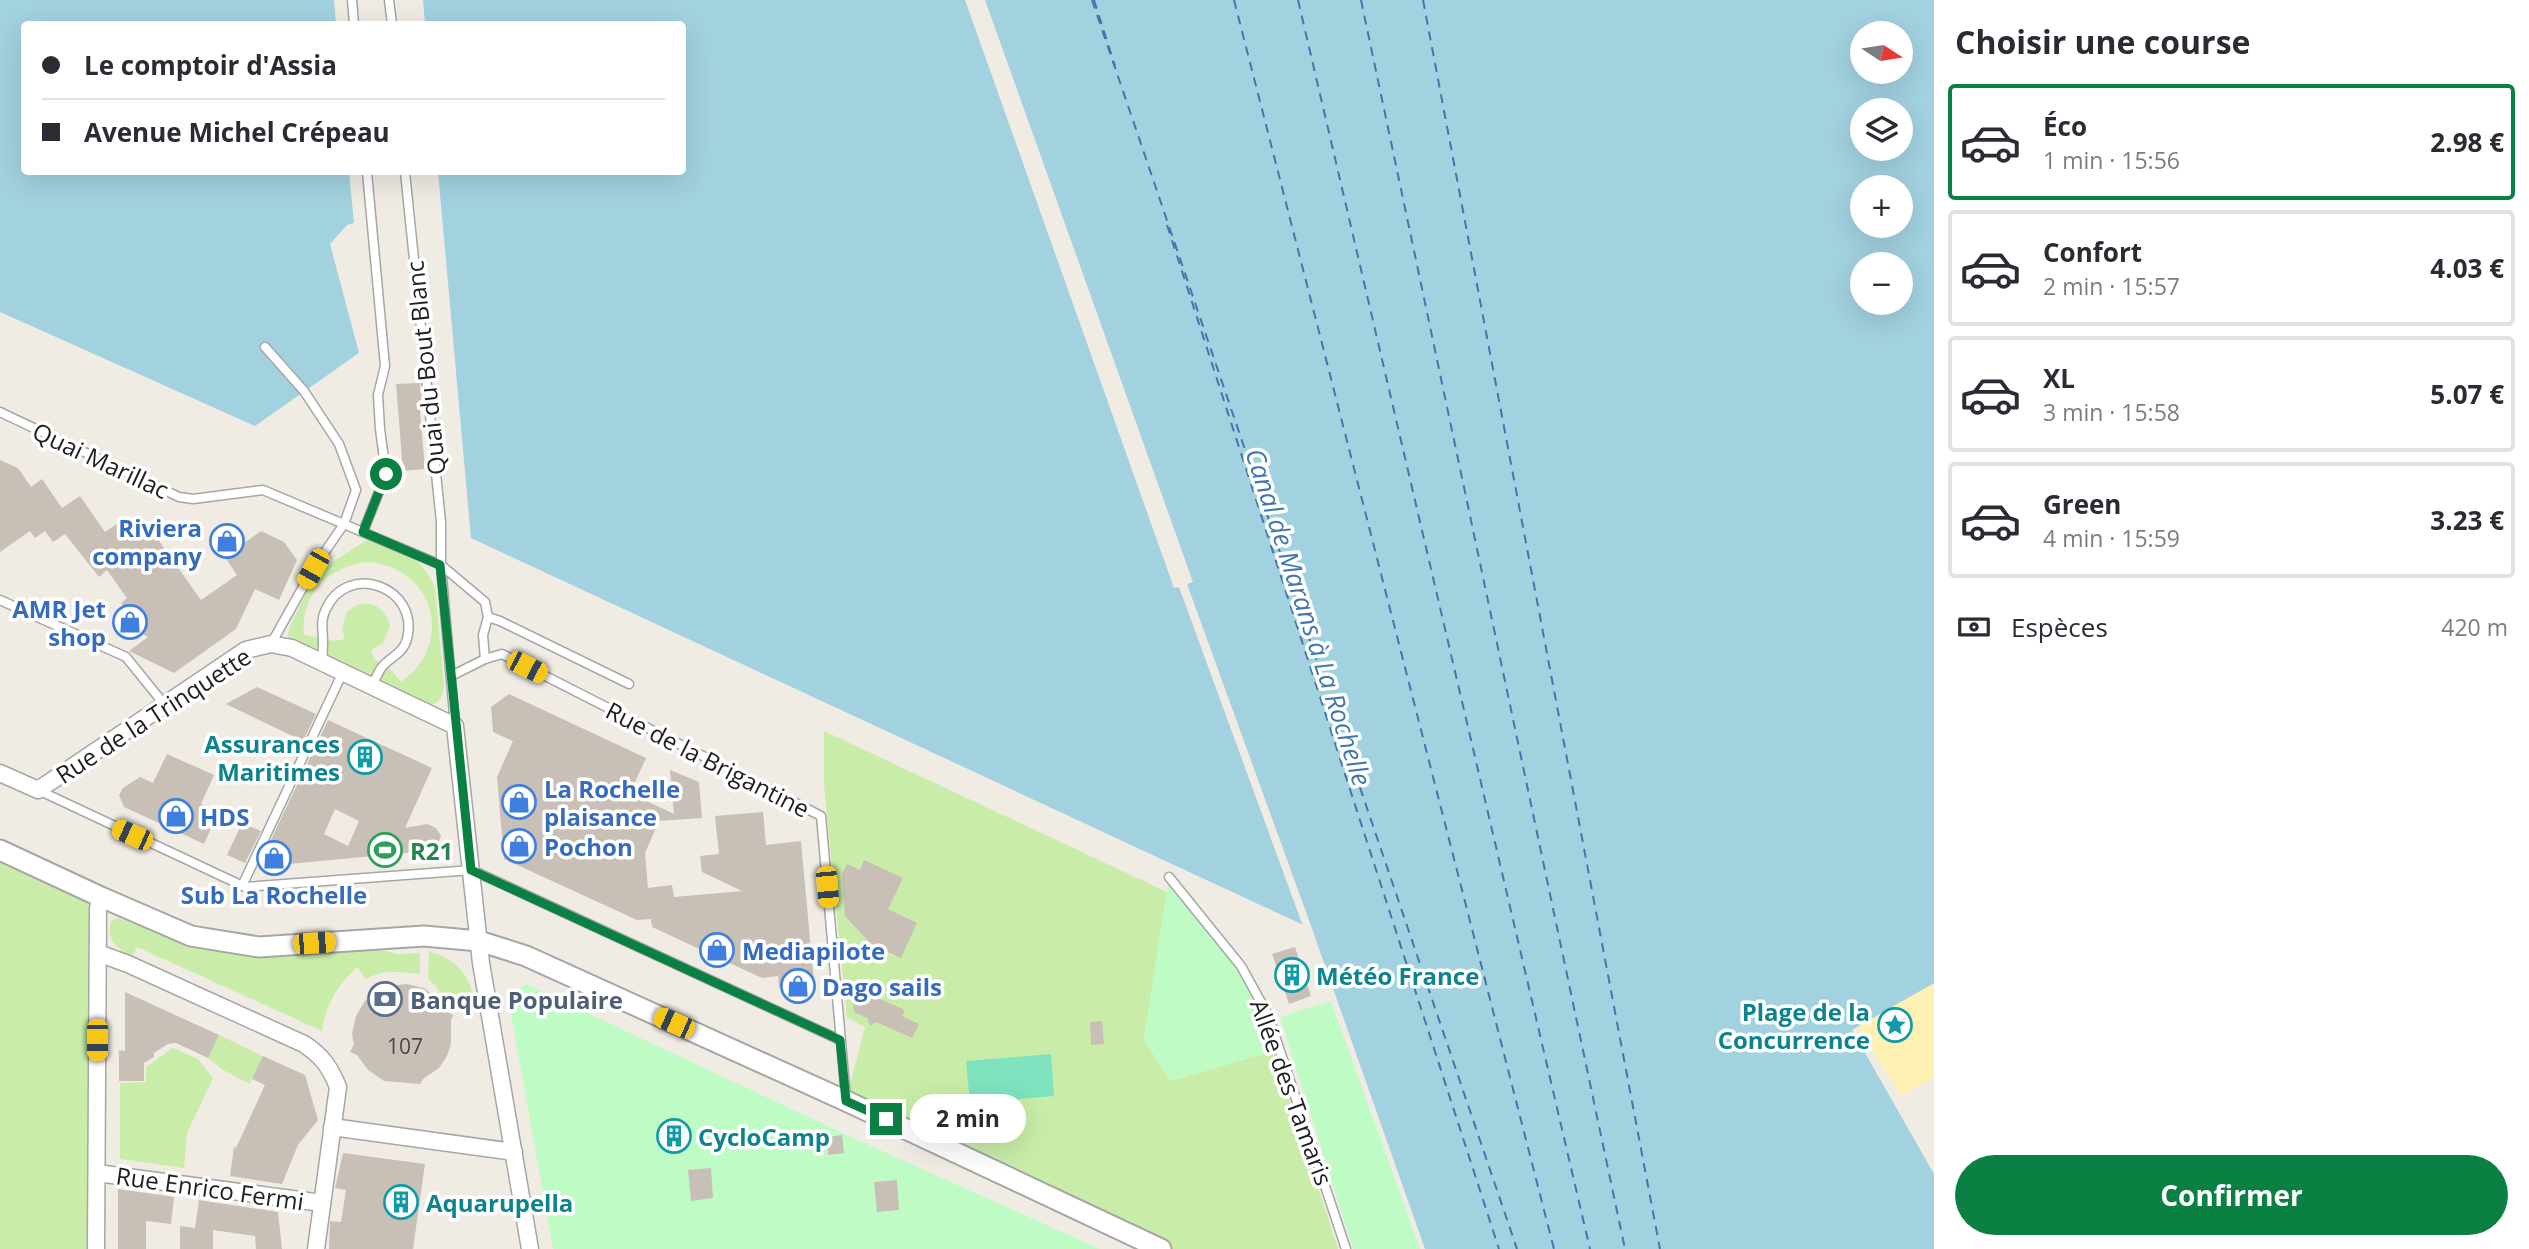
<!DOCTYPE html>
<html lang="fr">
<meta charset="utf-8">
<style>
body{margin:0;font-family:"Open Sans",sans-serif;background:#f7f7f7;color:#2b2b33;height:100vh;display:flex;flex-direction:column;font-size:26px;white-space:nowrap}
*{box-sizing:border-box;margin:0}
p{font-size:23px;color:#7c7c81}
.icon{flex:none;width:38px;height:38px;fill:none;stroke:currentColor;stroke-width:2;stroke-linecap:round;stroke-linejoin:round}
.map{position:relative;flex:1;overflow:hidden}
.side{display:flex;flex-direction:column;background:#fff;width:595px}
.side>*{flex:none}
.top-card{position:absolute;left:21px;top:21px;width:665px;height:154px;border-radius:7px;box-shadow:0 7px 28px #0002;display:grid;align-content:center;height:154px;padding:0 21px;background:#fff}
.needle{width:46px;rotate:102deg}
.buttons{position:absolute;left:1850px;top:21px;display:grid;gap:14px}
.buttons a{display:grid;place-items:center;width:63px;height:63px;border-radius:50%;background:#fff;box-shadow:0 7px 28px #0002;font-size:35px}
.end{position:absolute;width:32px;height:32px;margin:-16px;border:9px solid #0b8043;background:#fff;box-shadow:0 0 0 4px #fff}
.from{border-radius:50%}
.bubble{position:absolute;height:49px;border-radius:24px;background:#fff;box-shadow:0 7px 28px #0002;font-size:23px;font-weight:700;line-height:49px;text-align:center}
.car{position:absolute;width:21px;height:42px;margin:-21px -10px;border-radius:9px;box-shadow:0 0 5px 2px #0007;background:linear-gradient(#f5c518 24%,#345 0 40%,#f5c518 0 76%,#345 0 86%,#f5c518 0)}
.top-card b{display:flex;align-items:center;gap:24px;height:66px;font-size:26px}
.top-card b+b{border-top:2px solid #e1e1e2}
.top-card i{width:18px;height:18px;background:#2b2b33}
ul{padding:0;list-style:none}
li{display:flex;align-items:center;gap:21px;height:116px;margin:0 14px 10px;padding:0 7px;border:4px solid #e1e1e2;border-radius:7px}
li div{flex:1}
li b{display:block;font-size:26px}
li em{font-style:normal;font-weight:700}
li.current{border-color:#0b8043}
li>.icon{width:63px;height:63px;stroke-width:1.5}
h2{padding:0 21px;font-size:32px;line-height:84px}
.pay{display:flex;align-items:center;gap:18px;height:77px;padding:0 21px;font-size:26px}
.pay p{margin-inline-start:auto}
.cta{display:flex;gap:14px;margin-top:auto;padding:14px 21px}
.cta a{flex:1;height:80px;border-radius:42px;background:#0b8043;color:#fff;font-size:28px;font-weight:700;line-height:80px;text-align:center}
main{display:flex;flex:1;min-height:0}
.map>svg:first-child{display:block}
</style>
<main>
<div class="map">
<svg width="1934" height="1249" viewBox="0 0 1934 1249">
<rect width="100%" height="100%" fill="#f0ece4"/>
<g fill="#c9eda8" fill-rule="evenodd">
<path d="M372 540C399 545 426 562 435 588L444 685 443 694 437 703 429 705 289 640 288 633 291 624 316 573 365 541ZM368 562C434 567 456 644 401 682L391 670 375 660 371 650 383 643 390 626C384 603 363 596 346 613L342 630 345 639C330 644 319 636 304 635 300 594 329 566 368 562Z"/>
<polygon points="824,731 1167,892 1144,1039 1170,1081 1274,1051 1338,1249 1161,1249 846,1101 844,1082 851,1081 865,1027 847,1018 824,785"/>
<polygon points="0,850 101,897 96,1249 0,1249"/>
<path d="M118 918 174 938 376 949 398 954 420 953V974C402 972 382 969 366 979L357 967C337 986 326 1004 322 1031L137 947 132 957C117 949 104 938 112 920Z"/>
<path d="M429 951C459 961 470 974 475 1005L465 1007 448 1005 434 984 428 979Z"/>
<polygon points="219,1035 263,1056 250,1084 223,1070 208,1058"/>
<polygon points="173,1048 198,1059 213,1078 187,1133 184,1168 120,1159 120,1083 146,1082 146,1067"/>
</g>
<polygon fill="#fff1b4" points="1934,905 1934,1078 1901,1096 1823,972"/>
<g fill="#bffcc5">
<polygon points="1169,877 1241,966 1281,1049 1170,1081 1144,1039"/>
<polygon points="526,984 851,1137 1100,1249 553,1249 508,997"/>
<polygon points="1331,1001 1420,1249 1353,1249 1280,1017"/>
</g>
<polygon fill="#7ee3be" points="1051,1054 1054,1096 970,1103 966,1061"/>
<g fill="#a2d1e0" fill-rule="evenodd">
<polygon points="0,0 334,0 336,24 24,24 24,172 349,172 354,223 347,225 330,244 359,353 255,426 0,312"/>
<path d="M423 0H1934V983L1852 1030 1934 1174V1249H1425L1312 929 471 538 438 172H682V24H425ZM1862 33H1900V72H1862ZM1862 110H1900V149H1862ZM1862 187H1900V226H1862ZM1862 264H1900V303H1862Z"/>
</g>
<polygon fill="#f0ece4" points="965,0 985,0 1193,582 1187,584 1314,934 1311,935 1310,931 1304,929 1179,587 1174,588"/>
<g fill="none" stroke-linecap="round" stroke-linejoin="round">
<g stroke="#4376ac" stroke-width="2" stroke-dasharray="9 7" stroke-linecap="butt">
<polyline points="1092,0 1517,1249"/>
<polyline points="1094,0 1115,66"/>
<polyline points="1234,0 1554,1249"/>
<polyline points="1298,0 1590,1249"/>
<polyline points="1361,0 1625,1249"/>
<polyline points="1423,0 1660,1249"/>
<polyline points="1167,225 1499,1249"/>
</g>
</g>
<g fill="#c8bfb7" fill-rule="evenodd">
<polygon points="420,383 422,400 419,400 425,469 403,471 396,384"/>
<polygon points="0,460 18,468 31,487 42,479 62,508 80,496 105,532 127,517 139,536 150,528 201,600 237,575 212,538 228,528 240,546 261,531 284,542 297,560 279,600 255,589 236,629 174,673 129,651 148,637 143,634 121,603 127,598 107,570 99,577 65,534 53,542 45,531 35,538 30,531 0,552"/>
<polygon points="257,687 316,714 303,741 226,704"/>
<polygon points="509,694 646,758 630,793 674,814 670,770 699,782 702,818 659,821 645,853 648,888 672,885 674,897 742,891 702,872 700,856 719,854 715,816 763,812 766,845 801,841 814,983 799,993 794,994 779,987 778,976 762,978 652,927 651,919 637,920 504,859 497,777 513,741 493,732 491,707"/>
<path d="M328 720 432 768 405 828 427 824 436 828 441 836 436 850 258 867ZM335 809 359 821 348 846 324 834Z"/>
<polygon points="167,754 214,775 201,804 219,811 204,844 124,807 119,795 123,788 140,777 153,783"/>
<polygon points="242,823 261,831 245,863 227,855"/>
<polygon points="864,860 903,878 888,909 917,923 901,958 871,944 845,916 842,874 847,864 860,870"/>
<polygon points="1295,947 1311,996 1289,1004 1272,954"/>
<polygon points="383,983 390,986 407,984 424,988 439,1000 447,1012 453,1015 451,1020 451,1044 447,1056 439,1068 423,1079 420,1084 384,1081 368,1070 357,1055 350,1052 354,1044 352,1034 356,1016 365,1001 380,989"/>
<polygon points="852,987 905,1010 902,1016 919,1024 912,1038 876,1022 870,1026 867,1018 854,1012"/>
<polygon points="125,992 219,1035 208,1058 176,1043 168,1044 154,1053 154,1057 144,1063 144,1081 119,1081 119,1050 125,1051"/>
<polygon points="1102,1021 1104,1044 1091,1045 1090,1022"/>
<polygon points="263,1056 305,1075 318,1120 298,1145 282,1184 230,1176 234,1147 236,1148 265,1085 252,1079"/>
<polygon points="842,1135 844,1153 828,1155 827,1137"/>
<polygon points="343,1153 425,1164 413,1249 329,1249 330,1221 341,1222 346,1190 335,1188"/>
<polygon points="711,1168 713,1198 691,1201 688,1170"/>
<polygon points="897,1180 899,1210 877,1212 874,1182"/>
<polygon points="118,1189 174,1197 171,1224 146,1221 146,1249 118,1249"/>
<polygon points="199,1200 278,1212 282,1249 256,1249 255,1236 213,1230 213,1249 180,1249 180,1226 195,1228"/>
</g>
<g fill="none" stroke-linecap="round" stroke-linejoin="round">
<g stroke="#a6a6a6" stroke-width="11">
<g id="service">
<polyline points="352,0 354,24"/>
<polyline points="389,0 392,24"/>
<polyline points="405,172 441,522 441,565 455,726"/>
<polyline points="265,347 304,391 339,444 356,490 344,524 313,569 271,644"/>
<polyline points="0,412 179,497 193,499 263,490 441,565 485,602 488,617 483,635 485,659"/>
<polyline points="363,532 386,474 380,429 378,395 385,366 367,172"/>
<polyline points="0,600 126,657 164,704"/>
<polyline points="488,617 500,621 629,684"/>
<path d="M323 663C322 655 323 649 323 641 323 630 320 620 326 609 348 561 420 587 407 639 403 654 391 656 382 667 378 672 375 680 372 686"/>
<polyline points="451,676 485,659 502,654 821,816 846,1098"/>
<polyline points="38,790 245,887 472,870 840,1040"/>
<polyline points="1169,877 1241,966 1268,1015 1346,1249"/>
<polyline points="242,886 343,672"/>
</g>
</g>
<g stroke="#a6a6a6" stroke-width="19">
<g id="minor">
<polyline points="0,773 38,790 246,650 271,644 292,648 455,726 481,963 530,1249"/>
<path d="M98 953 128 964 304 1044C322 1056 330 1067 338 1087L316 1249"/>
<polyline points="332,1127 514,1152"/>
<polyline points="97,1173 322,1203"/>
<polyline points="96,1249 98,908 101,897"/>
</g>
</g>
<g stroke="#a6a6a6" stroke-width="23">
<polyline id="tertiary" points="0,850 101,897 191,936 259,947 424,936 479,941 526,956 846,1101 1161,1249"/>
</g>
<use href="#service" stroke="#fff" stroke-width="8"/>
<use href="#minor" stroke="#fff" stroke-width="16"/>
<use href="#tertiary" stroke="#fff" stroke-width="19"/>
</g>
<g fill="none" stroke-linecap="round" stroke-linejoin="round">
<polyline stroke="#0b8043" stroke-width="9" points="386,474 363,532 440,565 471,870 840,1040 846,1101 886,1119"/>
</g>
<defs>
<g id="shop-ring" transform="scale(1.75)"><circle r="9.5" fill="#fff" stroke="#3f7fe0" stroke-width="1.5"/><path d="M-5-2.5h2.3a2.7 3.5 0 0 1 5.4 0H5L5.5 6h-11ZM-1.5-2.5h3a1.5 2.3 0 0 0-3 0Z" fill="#3f7fe0"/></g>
<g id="building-ring" transform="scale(1.75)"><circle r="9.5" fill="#fff" stroke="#0f9aa8" stroke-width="1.5"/><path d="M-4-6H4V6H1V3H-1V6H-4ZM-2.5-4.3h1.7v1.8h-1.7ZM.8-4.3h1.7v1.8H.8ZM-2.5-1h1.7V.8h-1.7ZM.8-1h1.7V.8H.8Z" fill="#0f9aa8"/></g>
<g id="stadium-ring" transform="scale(1.75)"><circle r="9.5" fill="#fff" stroke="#2e9e5b" stroke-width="1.5"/><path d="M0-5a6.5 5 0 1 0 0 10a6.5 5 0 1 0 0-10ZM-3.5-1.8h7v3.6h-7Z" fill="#2e9e5b"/></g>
<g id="bank-ring" transform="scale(1.75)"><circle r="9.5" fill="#fff" stroke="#5c6f8a" stroke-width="1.5"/><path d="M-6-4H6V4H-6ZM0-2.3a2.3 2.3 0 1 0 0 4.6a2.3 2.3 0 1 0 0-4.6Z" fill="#5c6f8a"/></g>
<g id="sight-ring" transform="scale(1.75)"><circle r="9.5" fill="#fff" stroke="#0f9aa8" stroke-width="1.5"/><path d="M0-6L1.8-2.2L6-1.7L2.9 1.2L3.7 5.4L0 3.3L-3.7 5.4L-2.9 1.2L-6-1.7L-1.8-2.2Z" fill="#0f9aa8"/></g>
</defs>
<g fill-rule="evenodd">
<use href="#shop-ring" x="227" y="541"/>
<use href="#shop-ring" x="130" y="622"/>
<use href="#building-ring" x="365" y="757"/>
<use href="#shop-ring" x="519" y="802"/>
<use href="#shop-ring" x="176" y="816"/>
<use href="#shop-ring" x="519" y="846"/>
<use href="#stadium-ring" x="385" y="850"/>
<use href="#shop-ring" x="274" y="858"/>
<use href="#shop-ring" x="717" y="950"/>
<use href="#building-ring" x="1292" y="975"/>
<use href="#shop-ring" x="798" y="986"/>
<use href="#bank-ring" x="385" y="999"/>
<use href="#sight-ring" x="1895" y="1025"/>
<use href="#building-ring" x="674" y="1136"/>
<use href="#building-ring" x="401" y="1202"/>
</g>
<g text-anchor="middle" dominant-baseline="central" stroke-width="7" stroke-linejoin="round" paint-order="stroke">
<g font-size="21" fill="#494745">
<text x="405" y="1046">107</text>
</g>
<g font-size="24" fill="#1f1f1f" stroke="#fff">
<text transform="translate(425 368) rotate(-96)">Quai du Bout Blanc</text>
<text transform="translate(101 460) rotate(25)">Quai Marillac</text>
<text transform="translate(153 715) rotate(-33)">Rue de la Trinquette</text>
<text transform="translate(708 759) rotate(27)">Rue de la Brigantine</text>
<text transform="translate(1292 1092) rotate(70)">Allée des Tamaris</text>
<text transform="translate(210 1188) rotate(8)">Rue Enrico Fermi</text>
</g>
<g font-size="24" font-weight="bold" fill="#366cbe" stroke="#fff" text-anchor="start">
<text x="202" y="527" text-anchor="end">Riviera<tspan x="202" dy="28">company</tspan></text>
<text x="106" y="608" text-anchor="end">AMR Jet<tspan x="106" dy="28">shop</tspan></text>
<text x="544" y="788">La Rochelle<tspan x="544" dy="28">plaisance</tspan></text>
<text x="200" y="816">HDS</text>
<text x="544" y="846">Pochon</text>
<text x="274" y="894" text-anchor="middle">Sub La Rochelle</text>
<text x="742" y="950">Mediapilote</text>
<text x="822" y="986">Dago sails</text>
</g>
<g font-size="24" font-weight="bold" fill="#0d838f" stroke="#fff" text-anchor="start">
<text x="340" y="743" text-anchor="end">Assurances<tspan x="340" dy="28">Maritimes</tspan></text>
<text x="1316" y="975">Météo France</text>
<text x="1870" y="1011" text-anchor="end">Plage de la<tspan x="1870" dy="28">Concurrence</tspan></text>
<text x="698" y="1136">CycloCamp</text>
<text x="426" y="1202">Aquarupella</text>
</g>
<g font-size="24" font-weight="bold" fill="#27864d" stroke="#fff" text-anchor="start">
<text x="410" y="850">R21</text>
</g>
<g font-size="24" font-weight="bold" fill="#4e5e75" stroke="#fff" text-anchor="start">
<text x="410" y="999">Banque Populaire</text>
</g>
<g font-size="26" font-style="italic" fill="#4376ac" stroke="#fff">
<text transform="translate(1309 617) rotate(72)">Canal de Marans à La Rochelle</text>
</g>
</g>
</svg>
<div class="buttons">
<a><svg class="needle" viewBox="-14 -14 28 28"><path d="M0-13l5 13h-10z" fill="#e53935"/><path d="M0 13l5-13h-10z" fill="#7c7c81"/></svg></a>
<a><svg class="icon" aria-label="layers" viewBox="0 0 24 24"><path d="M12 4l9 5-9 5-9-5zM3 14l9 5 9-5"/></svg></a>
<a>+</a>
<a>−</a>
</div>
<i class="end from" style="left:386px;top:474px"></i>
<i class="end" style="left:886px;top:1119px"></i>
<div class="bubble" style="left:910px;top:1094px;width:116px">2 min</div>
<i class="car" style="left:313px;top:569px;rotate:209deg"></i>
<i class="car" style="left:527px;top:667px;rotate:117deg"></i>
<i class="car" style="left:132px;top:835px;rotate:294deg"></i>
<i class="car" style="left:827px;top:887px;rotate:175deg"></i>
<i class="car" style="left:314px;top:943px;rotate:86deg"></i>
<i class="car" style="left:674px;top:1023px;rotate:294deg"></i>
<i class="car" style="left:97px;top:1040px;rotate:180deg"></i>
<div class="top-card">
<b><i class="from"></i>Le comptoir d'Assia</b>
<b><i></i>Avenue Michel Crépeau</b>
</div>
</div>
<section class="side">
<h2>Choisir une course</h2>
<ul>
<li class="current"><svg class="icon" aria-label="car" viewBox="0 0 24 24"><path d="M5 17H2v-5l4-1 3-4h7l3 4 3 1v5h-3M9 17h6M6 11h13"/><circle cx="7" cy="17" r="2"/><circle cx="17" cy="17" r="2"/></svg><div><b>Éco</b><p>1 min · 15:56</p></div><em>2.98 €</em></li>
<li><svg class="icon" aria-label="car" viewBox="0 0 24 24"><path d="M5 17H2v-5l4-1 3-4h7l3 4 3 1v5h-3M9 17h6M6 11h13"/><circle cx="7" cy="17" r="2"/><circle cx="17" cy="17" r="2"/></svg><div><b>Confort</b><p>2 min · 15:57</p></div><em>4.03 €</em></li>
<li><svg class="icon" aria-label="car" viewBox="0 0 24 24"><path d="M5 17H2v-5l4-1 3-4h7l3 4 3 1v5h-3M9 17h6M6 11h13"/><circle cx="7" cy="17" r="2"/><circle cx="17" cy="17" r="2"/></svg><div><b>XL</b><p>3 min · 15:58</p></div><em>5.07 €</em></li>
<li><svg class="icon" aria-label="car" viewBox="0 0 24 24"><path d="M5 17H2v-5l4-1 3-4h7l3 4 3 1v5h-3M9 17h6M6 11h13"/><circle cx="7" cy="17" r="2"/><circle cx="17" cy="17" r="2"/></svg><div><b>Green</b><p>4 min · 15:59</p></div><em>3.23 €</em></li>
</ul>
<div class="pay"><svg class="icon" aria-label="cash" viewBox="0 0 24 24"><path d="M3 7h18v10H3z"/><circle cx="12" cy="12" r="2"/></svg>Espèces<p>420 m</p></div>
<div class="cta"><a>Confirmer</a></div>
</section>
</main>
